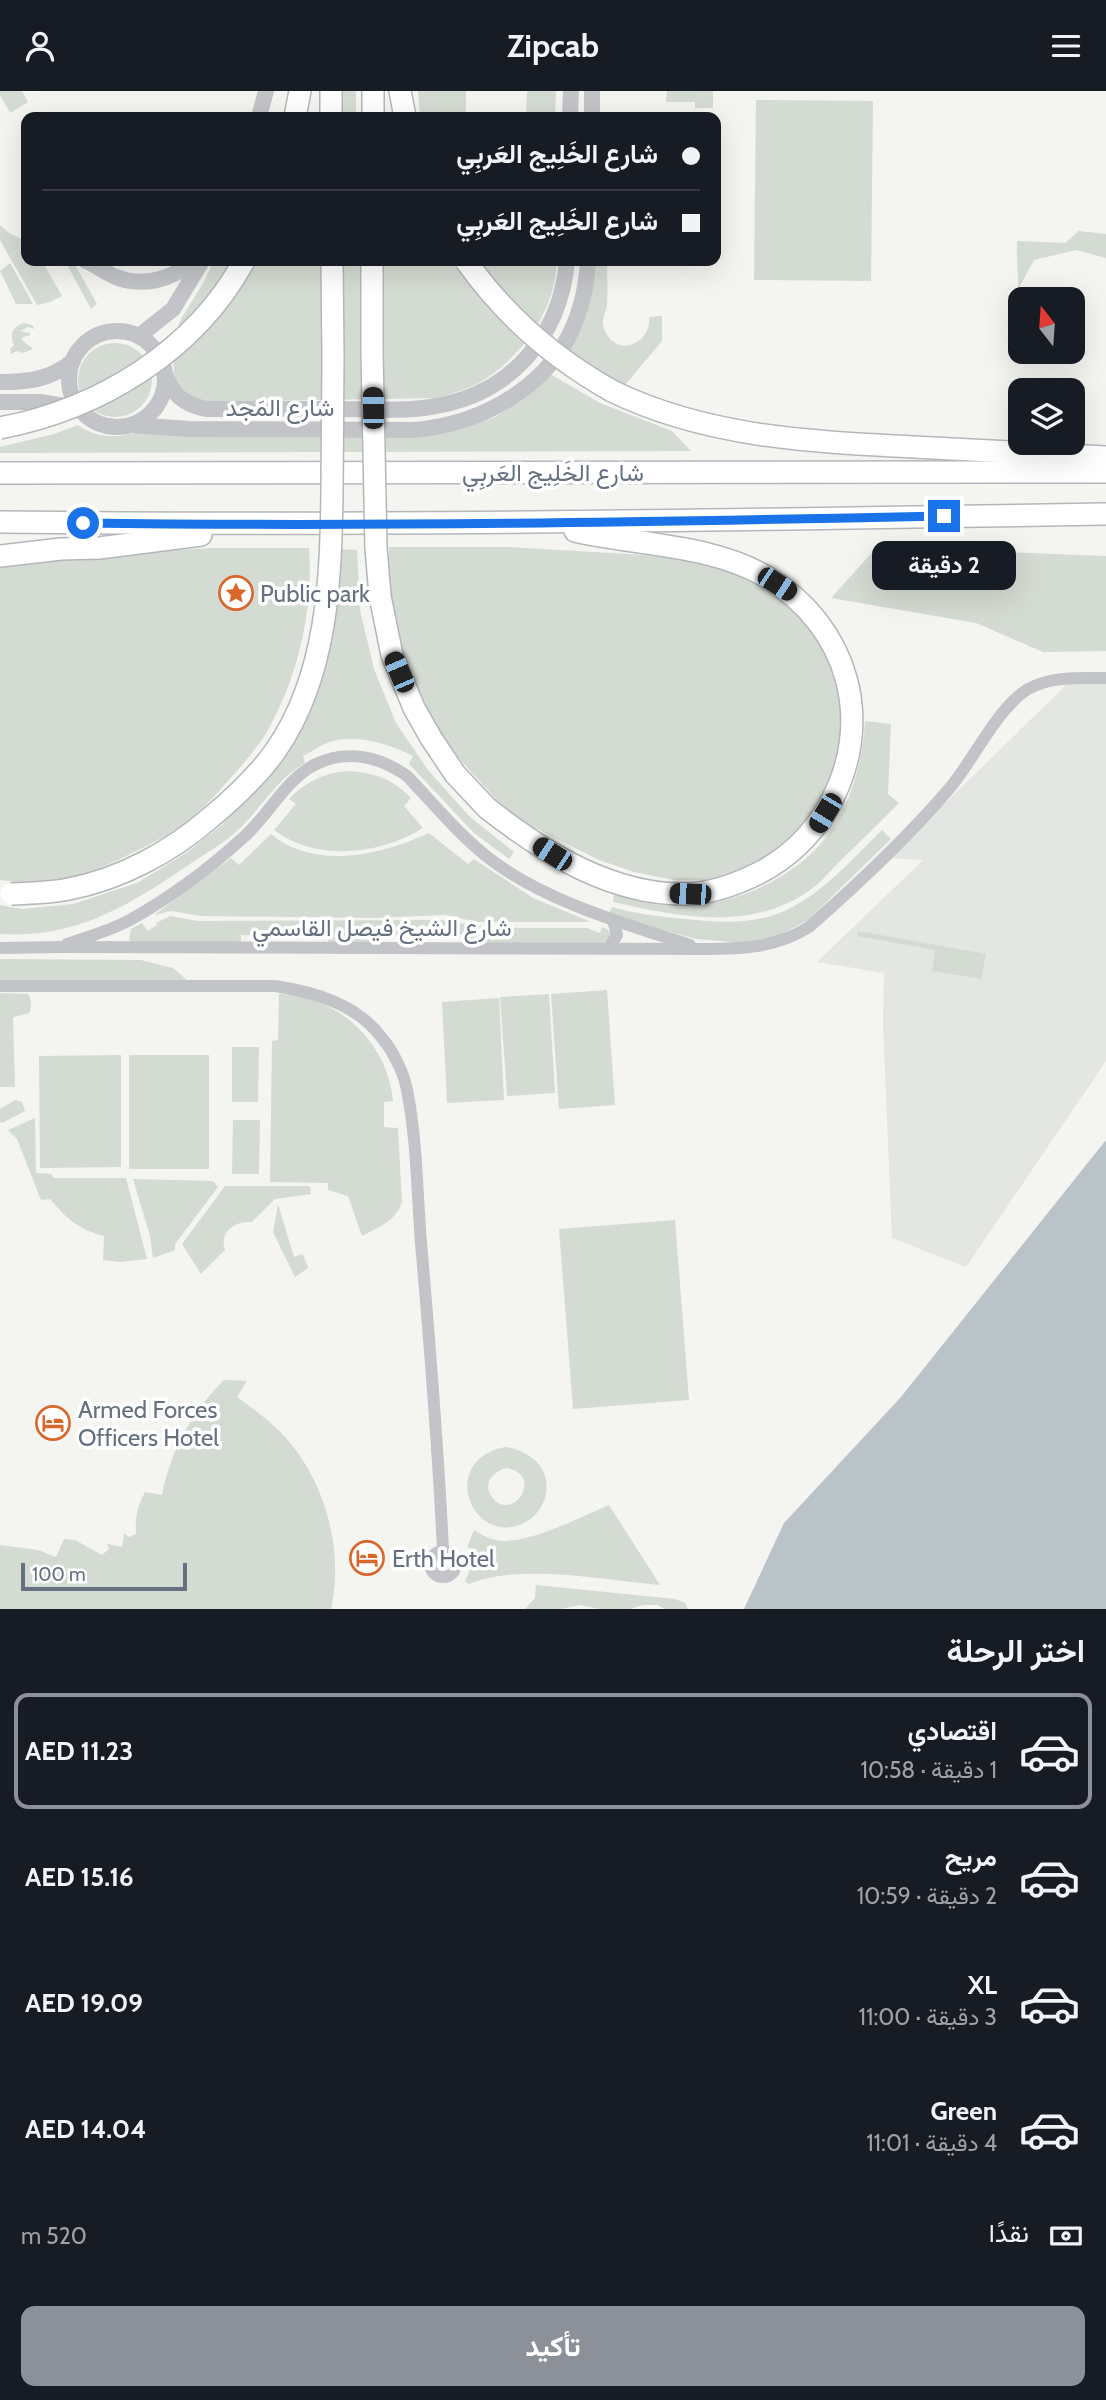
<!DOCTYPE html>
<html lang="ar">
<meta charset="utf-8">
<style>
body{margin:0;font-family:Cabin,Vazirmatn,sans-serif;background:#20242c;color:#f1f3f6;direction:rtl;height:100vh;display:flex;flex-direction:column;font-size:26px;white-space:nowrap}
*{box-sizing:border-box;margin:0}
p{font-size:23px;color:#9ea1a6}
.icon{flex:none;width:38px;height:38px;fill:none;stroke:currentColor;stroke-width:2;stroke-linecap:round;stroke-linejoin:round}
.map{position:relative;height:1518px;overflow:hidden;direction:ltr}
.details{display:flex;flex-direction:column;background:#171b24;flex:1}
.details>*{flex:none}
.hud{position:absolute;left:21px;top:21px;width:700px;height:154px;border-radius:14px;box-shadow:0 7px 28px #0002;direction:rtl;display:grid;align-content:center;height:154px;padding:0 21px;background:#171b24}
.needle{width:46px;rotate:343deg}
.tools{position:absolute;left:1008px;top:196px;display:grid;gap:14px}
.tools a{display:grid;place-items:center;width:77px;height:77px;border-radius:14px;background:#171b24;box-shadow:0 7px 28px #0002;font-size:35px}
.scale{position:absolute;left:21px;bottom:18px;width:166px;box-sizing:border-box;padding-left:7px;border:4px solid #657180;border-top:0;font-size:19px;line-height:24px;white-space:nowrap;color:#657180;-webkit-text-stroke:5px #fff;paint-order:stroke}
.end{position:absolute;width:32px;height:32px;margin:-16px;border:9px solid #1a73e8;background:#fff;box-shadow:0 0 0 4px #fff}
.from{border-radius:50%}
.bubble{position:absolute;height:49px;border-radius:14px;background:#171b24;box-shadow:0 7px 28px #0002;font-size:23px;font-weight:700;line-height:49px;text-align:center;direction:rtl}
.car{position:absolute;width:21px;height:42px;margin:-21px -10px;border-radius:9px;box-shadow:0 0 5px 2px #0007;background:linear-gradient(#222 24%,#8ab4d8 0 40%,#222 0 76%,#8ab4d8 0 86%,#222 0)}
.hud b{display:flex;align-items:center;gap:24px;height:66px;font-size:26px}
.hud b+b{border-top:2px solid #363941}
.hud i{width:18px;height:18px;background:#f1f3f6}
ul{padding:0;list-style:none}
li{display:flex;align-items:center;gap:21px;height:116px;margin:0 14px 10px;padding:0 7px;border:4px solid transparent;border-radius:14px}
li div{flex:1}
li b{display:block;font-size:26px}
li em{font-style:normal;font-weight:700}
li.current{border-color:#8c9099}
li>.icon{width:63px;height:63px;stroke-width:1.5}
h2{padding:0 21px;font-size:32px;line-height:84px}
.pay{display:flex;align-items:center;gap:18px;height:77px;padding:0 21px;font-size:26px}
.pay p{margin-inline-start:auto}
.cta{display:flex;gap:14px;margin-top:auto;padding:14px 21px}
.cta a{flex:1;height:80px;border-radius:14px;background:#8c9099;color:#fff;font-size:28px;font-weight:700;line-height:80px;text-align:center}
header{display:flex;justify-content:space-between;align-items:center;height:91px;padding:0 21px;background:#171b24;font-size:32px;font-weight:700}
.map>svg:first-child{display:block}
</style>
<header><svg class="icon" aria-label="menu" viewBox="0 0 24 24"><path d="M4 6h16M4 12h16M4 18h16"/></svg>Zipcab<svg class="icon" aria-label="person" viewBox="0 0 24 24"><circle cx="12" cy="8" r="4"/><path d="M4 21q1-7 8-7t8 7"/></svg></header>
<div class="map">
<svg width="1106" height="1518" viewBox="0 0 1106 1518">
<rect width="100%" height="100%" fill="#f4f4f1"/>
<polygon fill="#e4e6e4" points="1068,592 1106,593 1106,970 966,1176 892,1147 883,932 884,882 817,871 923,769 889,767"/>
<g fill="#d4dbd2" fill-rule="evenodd">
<polygon points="0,0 22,0 28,11 10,22 0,4"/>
<rect x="334" y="0" width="22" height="26"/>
<polygon points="418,0 466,0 466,26 420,26"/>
<polygon points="527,0 556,0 555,26 526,26"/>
<polygon points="667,0 713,0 713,17 695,17 695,11 666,11"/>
<polygon points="756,9 873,10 871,190 754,189"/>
<polygon points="0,134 9,142 26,150 26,170 42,170 62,205 50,211 37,214 0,149"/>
<path d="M1079 140 1106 143V167L1076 159 1034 169 1020 195 1028 208H1020L1019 223C1020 198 1016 175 1017 150L1065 152Z"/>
<polygon points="65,170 73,170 97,213 91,218"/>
<path d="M213 170H557C555 218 526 260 487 287 472 297 454 302 437 307L213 311 192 308 180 299 174 284 172 250 181 228 205 189Z"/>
<path d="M593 170H607C607 185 608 200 607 215 606 220 603 225 603 231 603 234 604 239 606 242 619 267 652 251 649 226L662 225V250L624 295 564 264Z"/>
<polygon points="10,172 33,213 16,213 0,180"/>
<path d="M23 232 32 234 35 238 28 236 20 240 30 242V244L23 246 22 249 33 258 23 262 17 260 11 263 10 258 14 254C9 243 12 237 23 232Z"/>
<circle cx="115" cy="289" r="37"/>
<path d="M550 283 600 312 672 340 691 360 0 362V356L54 343 78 334C97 348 117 347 139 341L411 344 459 339 495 326 531 302Z"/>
<polygon points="389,456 507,456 645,464 722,473 765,490 823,538 848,623 831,706 788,755 738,782 709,789 674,789 634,781 599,769 523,731 497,709 463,672 438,640 422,611 401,561 389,504"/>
<polygon points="877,456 1106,465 1106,560 1043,561 976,532 831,507"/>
<path d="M212 457H309C314 515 298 586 269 637 258 657 241 675 226 692 211 710 191 730 171 742 157 750 142 757 128 764 87 785 46 797 0 789V475L157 460Z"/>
<path d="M338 458 357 459 360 519 374 578 396 632 428 679 470 726 514 761 509 768 474 742 409 673 413 665C389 653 355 641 327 652 319 655 311 661 303 665L305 672C277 687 261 718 238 739 225 752 206 762 190 773 129 814 77 848 0 843V814L22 818 73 813 137 792 186 762 222 734 280 666Z"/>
<path d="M865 630 891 633 888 703 899 712C880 731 861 750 841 769 831 779 822 791 810 799 751 841 679 826 613 811L614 804C633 809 652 814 672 815 733 818 809 783 839 727 855 697 863 664 865 630Z"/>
<path d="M347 680C373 681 393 688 411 707L404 715 423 737C380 764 316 771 274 739L296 713 289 708C305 691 324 682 347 680Z"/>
<path d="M882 739 891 748 808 829 776 846 742 852 696 848 608 824 612 816C633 822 654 825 676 827 725 832 762 837 806 808 834 790 858 762 882 739Z"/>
<path d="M429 742 468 773 474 768 533 807 591 831H477L445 824 375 827 201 825 171 820 154 824 231 767 239 774 271 743C315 780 381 764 429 742Z"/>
<polygon points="170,825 198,830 440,829 491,837 587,837 600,842 602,836 607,838 611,843 607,850 603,852 465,852 464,844 378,844 377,852 328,853 328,845 241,844 241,853 130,850 129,848 131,838 142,832 148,840 157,834 156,832"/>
<polygon points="858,840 986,863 981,888 932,880 935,859 857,845"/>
<polygon points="0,868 141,869 173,877 188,890 0,889"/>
<polygon points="607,899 615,1014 559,1018 551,903"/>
<path d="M0 902 28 903C32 910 32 915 29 922L13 926 15 996H0Z"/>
<path d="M279 903C338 904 388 952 393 1010L384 1011V1036L398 1037 402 1111C396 1130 379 1136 362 1145L348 1105 328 1099V1092L270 1091 272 950 278 949Z"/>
<polygon points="549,903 555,1002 507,1005 500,906"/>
<polygon points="499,907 504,1009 447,1012 442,911"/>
<polygon points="232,956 259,956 258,1011 232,1011"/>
<polygon points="121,964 121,1076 40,1077 39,965"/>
<rect x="129" y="964" width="80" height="114"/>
<polygon points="15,1009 22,1011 25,1020 2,1032 0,1031 0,1018"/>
<path d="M35 1027 36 1082 52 1083 53 1087H126L147 1168 120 1171 103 1169 104 1145C78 1138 68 1129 50 1108L41 1109 17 1048 8 1039Z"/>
<polygon points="233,1029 260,1029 259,1083 232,1083"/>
<polygon points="133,1088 213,1090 218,1096 175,1153 175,1159 153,1167 150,1145"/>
<path d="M225 1095H310L311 1103 275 1108 252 1131C235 1130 219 1140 225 1159L201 1183 182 1153Z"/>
<polygon points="278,1113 294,1166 303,1163 308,1177 295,1186 273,1141"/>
<polygon points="675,1129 689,1309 573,1318 559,1138"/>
<path d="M224 1289 247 1290 237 1306C255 1319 272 1331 286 1347 326 1392 344 1460 331 1518H0V1454L38 1459 56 1466 64 1448 75 1449 102 1464 109 1458 107 1453 122 1456 124 1442 129 1446 136 1443C135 1427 137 1416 145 1401L162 1404C171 1359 191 1322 224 1289Z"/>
<path d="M505 1356C531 1359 553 1379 545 1407 542 1417 535 1426 526 1431 473 1459 436 1370 505 1356ZM507 1377C546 1385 511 1433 492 1406 482 1393 493 1380 507 1377Z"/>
<path d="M609 1414 660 1494C603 1489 522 1472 469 1493L465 1490 472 1474 468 1454 474 1439C483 1445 493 1450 504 1450 534 1450 581 1426 609 1414Z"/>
<polygon points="536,1494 675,1508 685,1512 688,1518 665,1518 657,1514 643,1514 630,1518 600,1518 579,1514 561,1518 525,1518 535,1507"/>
</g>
<polygon fill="#b9c3c8" points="1106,1049 1106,1518 744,1518 784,1432 901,1306"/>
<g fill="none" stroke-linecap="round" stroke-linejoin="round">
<g stroke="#b4b7ba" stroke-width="24">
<g id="trunk">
<polyline points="331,0 331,26"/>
<polyline points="400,0 405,26"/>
<polyline points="295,26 300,0"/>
<polyline points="373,26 373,0"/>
<polyline points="332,170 333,266"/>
<polyline points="372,261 372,170"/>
<path d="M612 300C706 346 812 351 914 356 978 359 1042 363 1106 366"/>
<polyline points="0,382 1106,381"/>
<path d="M0 431C369 435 737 429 1106 423"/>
<polyline points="0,465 61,458 99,457 201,444"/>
<path d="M487 717C544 762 613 805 688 803 713 802 737 793 759 782 788 767 810 746 827 718 877 633 849 534 765 485 710 453 635 454 575 440"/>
</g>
</g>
<g stroke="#c2c4c8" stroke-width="12">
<path d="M67 853C87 846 109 840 128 830 170 807 210 777 245 745 269 723 287 687 316 673 348 658 380 666 407 685 434 713 459 744 490 768 544 810 625 833 690 854"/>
<path d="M0 857 61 856 704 858C741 858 776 857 809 836 858 793 907 747 949 698 973 670 997 617 1028 598 1052 585 1079 587 1106 587"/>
<polyline points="609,857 617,844 613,829"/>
<path d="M0 895H275C314 901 357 913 382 947 393 960 404 982 407 999 417 1049 417 1102 421 1152 430 1255 438 1357 443 1459"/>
<circle cx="443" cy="1473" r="13"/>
</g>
<g stroke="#c2c4c8" stroke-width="16">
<polyline points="259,26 266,0"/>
<polyline points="570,26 571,0"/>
<polyline points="592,26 592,0"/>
<path d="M86 170C97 174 105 182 116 186 143 197 172 188 194 170"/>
<circle cx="117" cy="288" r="48"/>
<polyline points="139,245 173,218 202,170"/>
<path d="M165 283C173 304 184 314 207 318 251 318 295 318 339 318 369 318 400 321 430 316 508 305 560 248 567 170"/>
<path d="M0 291C28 291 50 289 73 270"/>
<polyline points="0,311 40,311 71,316"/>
<path d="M131 334 190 338 414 339C483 333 555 294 578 223 584 206 587 188 588 170"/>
</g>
<use href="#trunk" stroke="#fff" stroke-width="21"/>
<g stroke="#b4b7ba" stroke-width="24" stroke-linecap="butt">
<g id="trunk-bridge">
<path d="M466 170C505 225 553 267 612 300"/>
<polyline points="372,261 376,457 380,505 392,564 414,617 431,647 455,683 487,717"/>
<path d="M0 337C100 318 195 260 244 170"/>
<path d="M11 803C31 802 50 802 69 798 120 788 171 761 210 727 234 707 258 685 276 659 328 584 331 486 332 399 332 355 333 310 333 266"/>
</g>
</g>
<use href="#trunk-bridge" stroke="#fff" stroke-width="21"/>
</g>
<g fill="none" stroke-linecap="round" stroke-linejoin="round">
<path stroke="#1a73e8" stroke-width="9" d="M83 432C370 436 657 431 944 425"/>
</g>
<defs>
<g id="sight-ring" transform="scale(1.75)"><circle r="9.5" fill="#fff" stroke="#da662b" stroke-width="1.5"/><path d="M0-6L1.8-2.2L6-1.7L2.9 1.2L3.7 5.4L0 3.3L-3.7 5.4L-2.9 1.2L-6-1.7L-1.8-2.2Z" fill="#da662b"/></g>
<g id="hotel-ring" transform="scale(1.75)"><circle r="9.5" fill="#fff" stroke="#da662b" stroke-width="1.5"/><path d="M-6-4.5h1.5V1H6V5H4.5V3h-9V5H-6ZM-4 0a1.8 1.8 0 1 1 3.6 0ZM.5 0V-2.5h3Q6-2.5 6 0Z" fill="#da662b"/></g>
</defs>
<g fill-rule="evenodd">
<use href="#sight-ring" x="236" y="502"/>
<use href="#hotel-ring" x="53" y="1332"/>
<use href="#hotel-ring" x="367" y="1467"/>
</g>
<g text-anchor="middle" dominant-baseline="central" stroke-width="7" stroke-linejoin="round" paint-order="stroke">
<g font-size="24" fill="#657180" stroke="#fff">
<text x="280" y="316">شارع المَجد</text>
<text x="553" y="381">شارع الخَلِيج العَربِي</text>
<text x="382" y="836">شارع الشيخ فيصل القاسمي</text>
</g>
<g font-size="24" fill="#657180" stroke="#fff" text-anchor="start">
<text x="260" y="502">Public park</text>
<text x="78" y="1318">Armed Forces<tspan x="78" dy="28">Officers Hotel</tspan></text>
<text x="392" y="1467">Erth Hotel</text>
</g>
</g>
</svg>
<div class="tools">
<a><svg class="needle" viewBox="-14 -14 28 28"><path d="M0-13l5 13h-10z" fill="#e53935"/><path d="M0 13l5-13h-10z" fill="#9ea1a6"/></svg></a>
<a><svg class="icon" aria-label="layers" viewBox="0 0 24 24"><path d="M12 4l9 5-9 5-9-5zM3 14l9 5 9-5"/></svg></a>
</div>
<div class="scale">100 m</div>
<i class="end from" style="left:83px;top:432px"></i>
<i class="end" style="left:944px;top:425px"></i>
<div class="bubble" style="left:872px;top:450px;width:144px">2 دقيقة</div>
<i class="car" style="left:373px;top:317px;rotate:359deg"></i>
<i class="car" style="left:777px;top:493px;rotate:123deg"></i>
<i class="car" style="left:399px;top:581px;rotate:337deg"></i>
<i class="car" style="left:825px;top:722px;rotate:211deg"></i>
<i class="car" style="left:552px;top:763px;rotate:303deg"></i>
<i class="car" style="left:690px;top:803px;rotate:272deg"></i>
<div class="hud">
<b><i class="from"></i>شارع الخَلِيج العَربِي</b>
<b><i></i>شارع الخَلِيج العَربِي</b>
</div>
</div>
<section class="details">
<h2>اختر الرحلة</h2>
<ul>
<li class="current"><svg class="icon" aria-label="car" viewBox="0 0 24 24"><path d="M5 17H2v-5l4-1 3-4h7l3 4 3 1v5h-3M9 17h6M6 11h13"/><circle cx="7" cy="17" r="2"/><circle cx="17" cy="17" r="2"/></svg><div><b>اقتصادي</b><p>1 دقيقة · 10:58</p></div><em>AED 11.23</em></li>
<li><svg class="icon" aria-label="car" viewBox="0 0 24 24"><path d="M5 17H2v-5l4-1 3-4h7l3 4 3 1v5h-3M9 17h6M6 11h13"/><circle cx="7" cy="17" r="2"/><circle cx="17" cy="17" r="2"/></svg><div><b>مريح</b><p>2 دقيقة · 10:59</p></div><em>AED 15.16</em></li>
<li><svg class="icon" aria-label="car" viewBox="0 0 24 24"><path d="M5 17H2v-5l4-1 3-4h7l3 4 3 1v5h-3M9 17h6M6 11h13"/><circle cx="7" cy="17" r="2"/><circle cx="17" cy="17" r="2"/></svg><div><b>XL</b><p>3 دقيقة · 11:00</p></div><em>AED 19.09</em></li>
<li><svg class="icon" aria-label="car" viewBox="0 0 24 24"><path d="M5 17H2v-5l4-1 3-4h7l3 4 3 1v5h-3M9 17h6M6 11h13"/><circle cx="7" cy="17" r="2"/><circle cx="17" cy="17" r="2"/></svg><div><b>Green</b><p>4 دقيقة · 11:01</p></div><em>AED 14.04</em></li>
</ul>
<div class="pay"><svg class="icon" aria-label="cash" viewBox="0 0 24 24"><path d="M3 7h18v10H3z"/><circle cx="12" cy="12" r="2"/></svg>نقدًا<p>520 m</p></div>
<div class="cta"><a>تأكيد</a></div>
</section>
